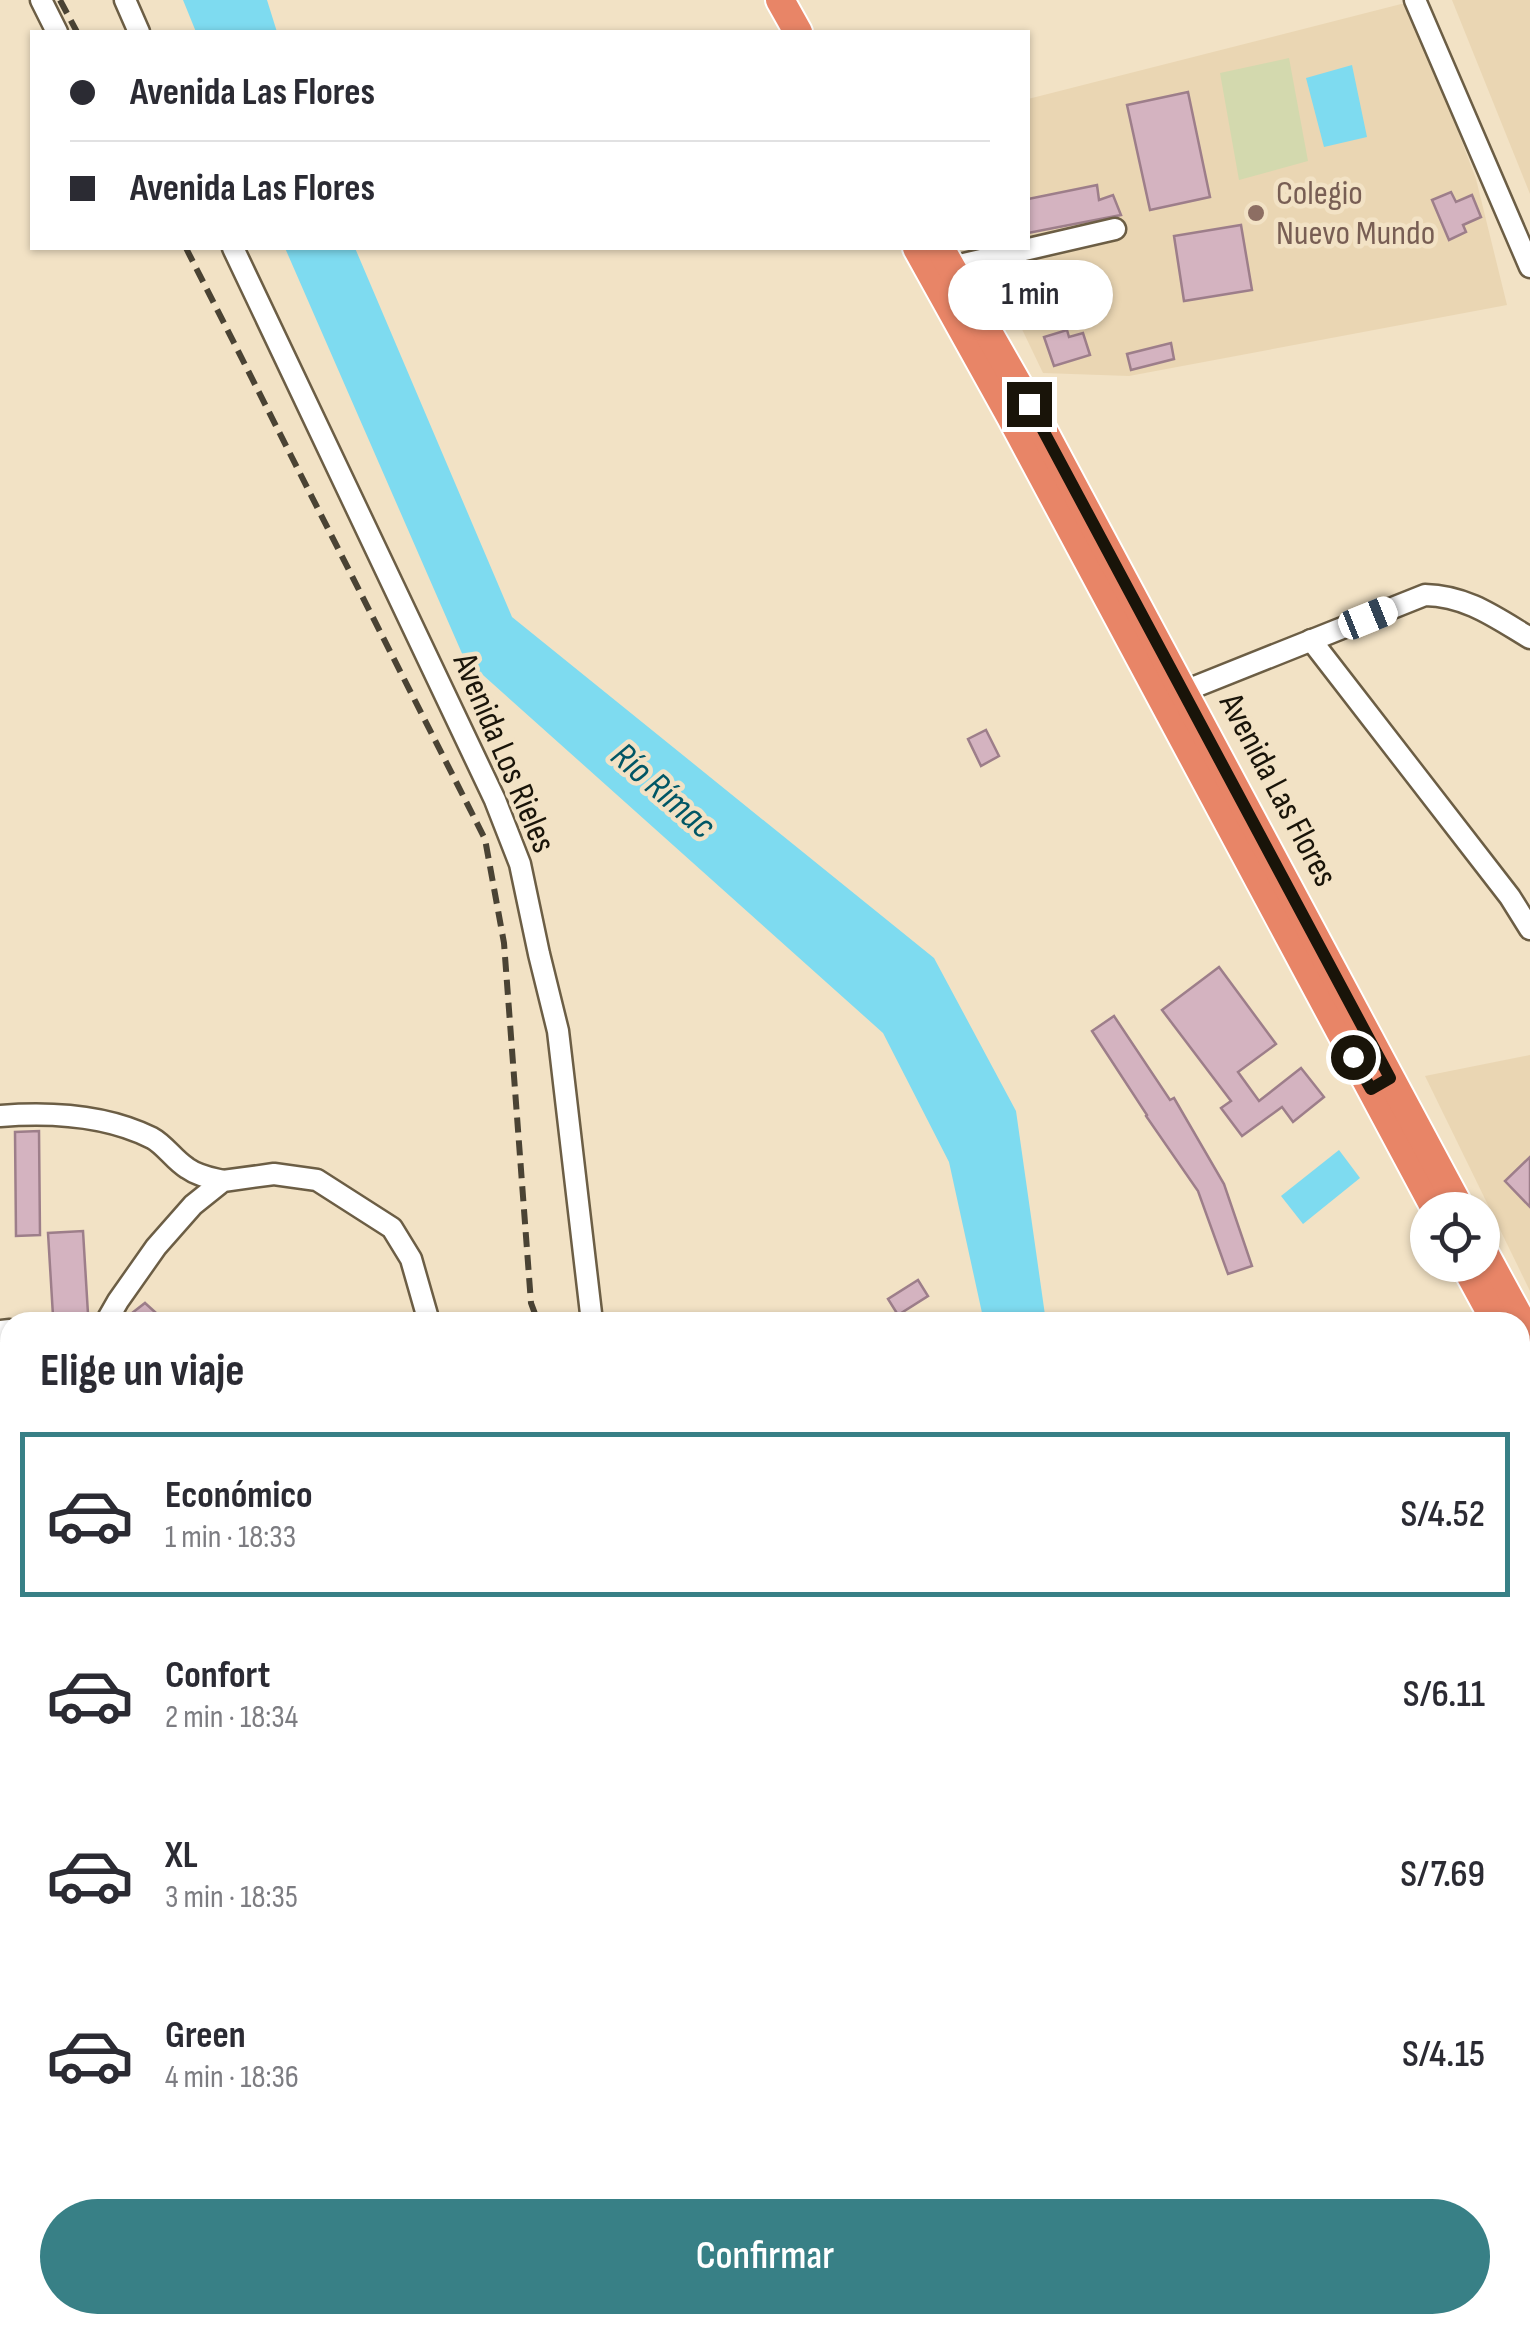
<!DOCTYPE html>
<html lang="es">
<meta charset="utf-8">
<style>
body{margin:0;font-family:"Sofia Sans Condensed",sans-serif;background:#f7f7f7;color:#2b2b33;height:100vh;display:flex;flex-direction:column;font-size:38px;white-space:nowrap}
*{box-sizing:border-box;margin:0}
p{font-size:32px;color:#7c7c81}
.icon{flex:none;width:55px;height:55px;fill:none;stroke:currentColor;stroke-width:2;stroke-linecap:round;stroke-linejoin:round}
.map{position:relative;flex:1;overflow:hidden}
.panel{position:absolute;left:0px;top:1312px;width:1530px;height:1022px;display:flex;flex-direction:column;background:#fff;border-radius:30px 30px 0 0;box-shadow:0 2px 8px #0004}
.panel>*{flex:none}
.top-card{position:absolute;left:30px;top:30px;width:1000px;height:220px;border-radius:0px;box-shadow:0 2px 8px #0004;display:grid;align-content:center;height:220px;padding:0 40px;background:#fff}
.tools{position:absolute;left:1410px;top:1192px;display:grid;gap:20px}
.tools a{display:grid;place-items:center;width:90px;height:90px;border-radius:50%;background:#fff;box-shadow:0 2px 8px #0004;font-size:50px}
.end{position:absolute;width:45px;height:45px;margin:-22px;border:12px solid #191409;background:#fff;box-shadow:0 0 0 5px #fff}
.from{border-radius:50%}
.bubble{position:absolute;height:70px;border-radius:35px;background:#fff;box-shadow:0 2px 8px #0004;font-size:32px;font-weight:600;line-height:70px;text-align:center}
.car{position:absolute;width:30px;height:60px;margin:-30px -15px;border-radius:12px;box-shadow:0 0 8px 2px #0007;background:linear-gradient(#fff 24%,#345 0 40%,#fff 0 76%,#345 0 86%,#fff 0)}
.top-card b{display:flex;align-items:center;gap:35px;height:95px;font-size:38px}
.top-card b+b{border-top:2px solid #e1e1e2}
.top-card i{width:25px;height:25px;background:#2b2b33}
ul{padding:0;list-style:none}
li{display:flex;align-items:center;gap:30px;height:165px;margin:0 20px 15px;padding:0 20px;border:5px solid transparent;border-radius:0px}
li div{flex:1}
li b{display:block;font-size:38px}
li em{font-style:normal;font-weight:600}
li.selected{border-color:#388086}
li>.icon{width:90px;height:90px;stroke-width:1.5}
h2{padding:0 40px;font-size:45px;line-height:120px}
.primary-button{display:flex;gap:20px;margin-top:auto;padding:20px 40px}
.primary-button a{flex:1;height:115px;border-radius:60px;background:#388086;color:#fff;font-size:40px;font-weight:600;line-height:115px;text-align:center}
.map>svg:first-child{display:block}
</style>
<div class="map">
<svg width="1530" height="2333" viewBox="0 0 1530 2333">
<rect width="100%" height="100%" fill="#f2e2c5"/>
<g fill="#ead6b3">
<polygon points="1452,0 1530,0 1530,194"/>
<polygon points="1409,2 1476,179 1507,305 1129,376 1043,373 983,248 1028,248 1028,99"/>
<polygon points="1530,1055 1530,1291 1425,1076"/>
</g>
<g fill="#d3d9ae">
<polygon points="1289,58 1308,161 1239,180 1220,73"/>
<polygon points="1530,1837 1530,1993 1520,1993 1520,1838"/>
</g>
<g fill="#7edbf0">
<polygon points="183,0 267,0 277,32 196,32"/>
<polygon points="1352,65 1367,137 1324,147 1306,78"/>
<polygon points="285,248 355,248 512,617 934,958 1016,1111 1046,1322 984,1322 949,1162 883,1033 464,658"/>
<polygon points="1339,1150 1360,1178 1303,1224 1281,1196"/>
<polygon points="1520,2257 1530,2266 1530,2333 1517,2333 1509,2325 1520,2325"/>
</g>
<g fill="#d4b3c0" stroke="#9d7e8a" stroke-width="2.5">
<polygon points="1188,92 1210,197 1150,210 1127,105"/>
<polygon points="1097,185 1099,200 1113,195 1121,215 1028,233 1028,199"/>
<polygon points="1451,192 1456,202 1472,195 1481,217 1463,225 1466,232 1449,240 1432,200"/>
<polygon points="1241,225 1252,290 1184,301 1174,236"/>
<polygon points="1067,330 1069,337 1083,333 1090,355 1054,366 1044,337"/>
<polygon points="1171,343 1174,359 1131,370 1127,354"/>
<polygon points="986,730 999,756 981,766 968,739"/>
<polygon points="1219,967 1276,1044 1238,1072 1259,1101 1301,1068 1324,1097 1293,1122 1282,1107 1242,1136 1221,1108 1231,1101 1162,1010"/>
<polygon points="1114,1016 1170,1100 1174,1098 1224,1184 1252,1266 1228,1274 1198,1191 1146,1116 1147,1115 1092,1031"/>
<polygon points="39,1131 40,1235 16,1236 15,1132"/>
<polygon points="1530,1157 1530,1207 1505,1181"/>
<polygon points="83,1231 88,1314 53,1316 48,1233"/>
<polygon points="918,1280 928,1296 898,1315 888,1299"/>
<polygon points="145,1303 166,1322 122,1322 123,1320"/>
</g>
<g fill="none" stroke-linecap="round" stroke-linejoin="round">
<g stroke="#6c5e45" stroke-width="25">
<g id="minor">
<polyline points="41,0 57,32"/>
<polyline points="125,0 139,32"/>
<polyline points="1415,0 1530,267"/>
<polyline points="233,248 495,800 520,864 539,954 558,1031 592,1322"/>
<polyline points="942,269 1115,229"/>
<polyline points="1311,640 1510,897 1530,929"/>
<path d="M1172 696 1425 595C1467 596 1495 617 1530 638"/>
<path d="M0 1116C50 1112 106 1115 152 1138 165 1145 174 1160 187 1168 198 1176 211 1178 223 1181"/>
<polyline points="106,1322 118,1301 156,1247 193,1205 223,1181 274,1174 317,1180 392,1228 411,1259 429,1322"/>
<polyline points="0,1331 10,1330"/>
<polyline points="0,1480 10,1486"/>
<polyline points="931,2325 934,2333"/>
<polyline points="1278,2333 1282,2325"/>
</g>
</g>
<g stroke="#fff" stroke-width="32">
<g id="highway">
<polyline points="780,0 798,32"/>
<polyline points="917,248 1011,417 1436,1210"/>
<polyline points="940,248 1029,404 1461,1210"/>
<polyline points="1482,1249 1530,1337"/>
<polyline points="1465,1265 1496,1322"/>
<polyline points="1520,1366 1530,1385"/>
</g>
</g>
<polyline stroke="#aea28a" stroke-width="4" stroke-dasharray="5 8" stroke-linecap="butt" points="1304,2325 1310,2333"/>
<use href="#minor" stroke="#fff" stroke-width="20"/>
<use href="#highway" stroke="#e88567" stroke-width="28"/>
<g stroke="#4a4334" stroke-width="6" stroke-dasharray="15 8" stroke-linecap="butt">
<polyline points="60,0 77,32"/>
<polyline points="186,248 485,839 504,943 531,1303 538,1322"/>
<polyline points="1256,2325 1262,2333"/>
</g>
</g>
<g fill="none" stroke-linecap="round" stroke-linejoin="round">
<polyline stroke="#191409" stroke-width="12" points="1029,404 1390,1078 1371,1089 1353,1057"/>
</g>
<circle fill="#8d6e63" stroke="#f2e2c5" stroke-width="4" cx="1256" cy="213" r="10"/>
<g text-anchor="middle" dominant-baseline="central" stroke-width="9" stroke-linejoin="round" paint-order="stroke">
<g font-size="35" fill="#785e54" stroke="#f2e2c5" text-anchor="start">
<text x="1276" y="193">Colegio<tspan x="1276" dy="40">Nuevo Mundo</tspan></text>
</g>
<g font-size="35" fill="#191409" stroke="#f2e2c5">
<text transform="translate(504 753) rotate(67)">Avenida Los Rieles</text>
<text transform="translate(1278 790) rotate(62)">Avenida Las Flores</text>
</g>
<g font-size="38" font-style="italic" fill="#005665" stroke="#f2e2c5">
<text transform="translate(663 791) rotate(41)">Río Rímac</text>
</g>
</g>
</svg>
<div class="tools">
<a><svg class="icon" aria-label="locate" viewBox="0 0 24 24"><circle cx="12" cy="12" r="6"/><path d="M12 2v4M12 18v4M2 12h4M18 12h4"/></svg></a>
</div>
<i class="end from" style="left:1353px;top:1057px"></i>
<i class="end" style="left:1029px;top:404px"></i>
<div class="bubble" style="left:948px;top:260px;width:165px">1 min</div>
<i class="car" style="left:1368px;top:618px;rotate:68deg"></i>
<div class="top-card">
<b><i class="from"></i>Avenida Las Flores</b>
<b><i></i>Avenida Las Flores</b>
</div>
<section class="panel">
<h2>Elige un viaje</h2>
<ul>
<li class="selected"><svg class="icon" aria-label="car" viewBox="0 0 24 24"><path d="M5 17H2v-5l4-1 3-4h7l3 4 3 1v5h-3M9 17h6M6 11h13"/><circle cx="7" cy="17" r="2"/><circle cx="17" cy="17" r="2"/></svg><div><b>Económico</b><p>1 min · 18:33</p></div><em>S/4.52</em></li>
<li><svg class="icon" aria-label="car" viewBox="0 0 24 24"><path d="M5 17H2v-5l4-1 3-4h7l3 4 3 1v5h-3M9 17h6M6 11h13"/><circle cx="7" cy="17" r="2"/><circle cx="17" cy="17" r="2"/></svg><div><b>Confort</b><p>2 min · 18:34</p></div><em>S/6.11</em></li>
<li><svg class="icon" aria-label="car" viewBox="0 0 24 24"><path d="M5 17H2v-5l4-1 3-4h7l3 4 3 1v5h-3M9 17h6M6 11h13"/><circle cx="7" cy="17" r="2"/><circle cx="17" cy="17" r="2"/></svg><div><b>XL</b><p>3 min · 18:35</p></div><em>S/7.69</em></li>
<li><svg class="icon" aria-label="car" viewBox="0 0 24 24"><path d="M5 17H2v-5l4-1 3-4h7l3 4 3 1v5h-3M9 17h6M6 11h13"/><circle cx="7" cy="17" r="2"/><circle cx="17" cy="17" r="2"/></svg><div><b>Green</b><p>4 min · 18:36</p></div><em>S/4.15</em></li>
</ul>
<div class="primary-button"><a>Confirmar</a></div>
</section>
</div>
